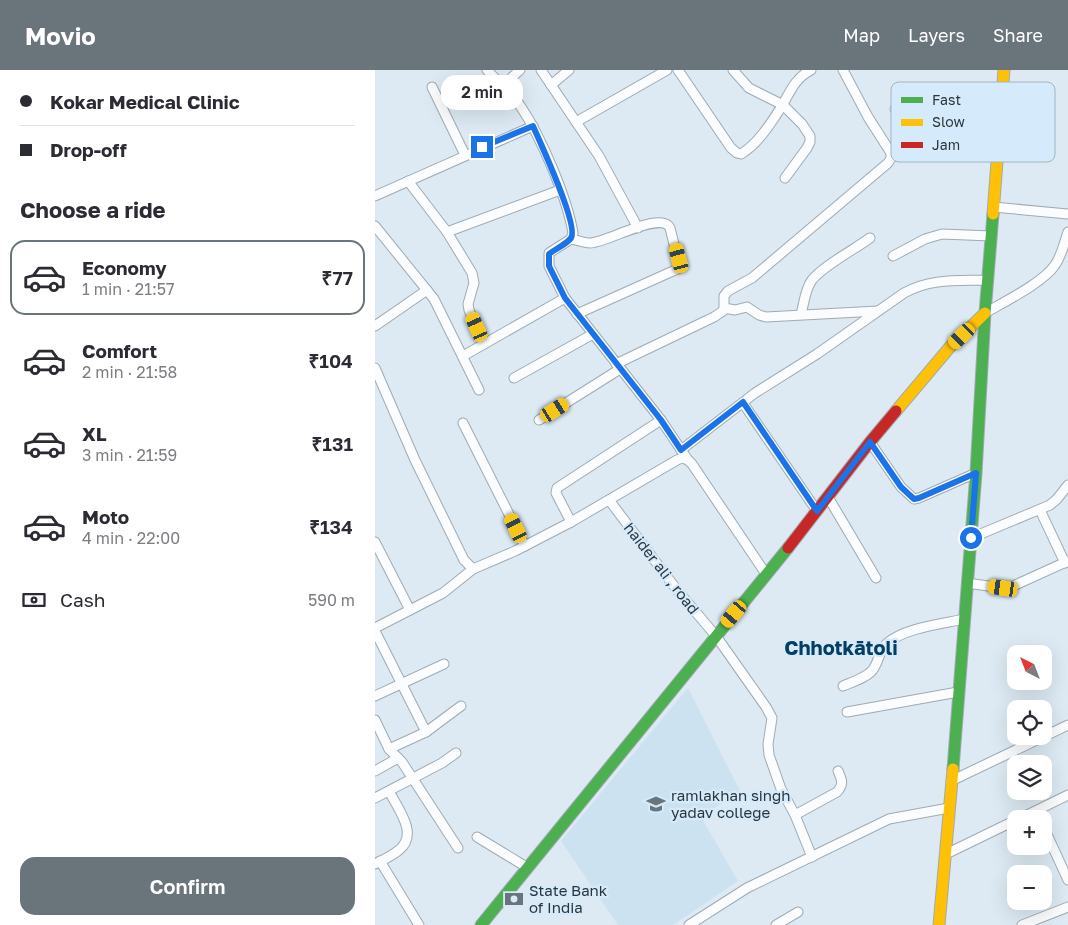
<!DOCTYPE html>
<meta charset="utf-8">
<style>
body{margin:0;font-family:"Golos Text",sans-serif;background:#f7f7f7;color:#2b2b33;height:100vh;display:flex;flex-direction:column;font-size:19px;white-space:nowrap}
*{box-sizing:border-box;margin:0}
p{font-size:16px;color:#7c7c81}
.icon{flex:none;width:28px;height:28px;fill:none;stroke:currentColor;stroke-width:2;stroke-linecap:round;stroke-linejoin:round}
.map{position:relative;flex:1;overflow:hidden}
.drawer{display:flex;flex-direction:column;background:#fff;width:375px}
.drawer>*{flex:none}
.guide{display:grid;align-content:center;height:110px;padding:0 20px;background:#fff}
.needle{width:32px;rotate:318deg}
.buttons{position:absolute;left:632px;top:575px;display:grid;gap:10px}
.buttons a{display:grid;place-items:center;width:45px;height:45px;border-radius:10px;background:#fff;box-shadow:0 5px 20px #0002;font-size:25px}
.end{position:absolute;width:22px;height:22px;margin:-11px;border:6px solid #1a73e8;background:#fff;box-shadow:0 0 0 2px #fff}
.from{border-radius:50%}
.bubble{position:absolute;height:35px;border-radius:15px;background:#fff;box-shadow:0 5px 20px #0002;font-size:16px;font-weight:600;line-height:35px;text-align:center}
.car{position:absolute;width:15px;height:30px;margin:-15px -8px;border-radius:6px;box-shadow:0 0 4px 1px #0007;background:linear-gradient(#f5c518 24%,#345 0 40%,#f5c518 0 76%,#345 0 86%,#f5c518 0)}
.guide b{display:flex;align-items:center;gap:18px;height:48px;font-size:19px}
.guide b+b{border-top:1px solid #e1e1e2}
.guide i{width:12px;height:12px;background:#2b2b33}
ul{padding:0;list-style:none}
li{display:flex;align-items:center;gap:15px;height:75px;margin:0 10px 8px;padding:0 10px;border:2px solid transparent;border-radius:15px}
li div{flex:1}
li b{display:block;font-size:19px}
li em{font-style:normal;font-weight:600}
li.active{border-color:#6a747b}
li>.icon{width:45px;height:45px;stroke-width:1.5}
h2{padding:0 20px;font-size:22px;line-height:60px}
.pay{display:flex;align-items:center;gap:12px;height:55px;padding:0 20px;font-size:19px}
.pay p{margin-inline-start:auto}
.primary-button{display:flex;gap:10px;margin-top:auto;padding:10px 20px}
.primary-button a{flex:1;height:58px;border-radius:15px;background:#6a747b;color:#fff;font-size:20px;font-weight:600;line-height:58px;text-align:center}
header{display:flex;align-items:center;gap:30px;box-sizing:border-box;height:70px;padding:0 25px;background:#6a747b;color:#fff}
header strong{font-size:24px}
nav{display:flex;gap:28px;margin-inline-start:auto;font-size:18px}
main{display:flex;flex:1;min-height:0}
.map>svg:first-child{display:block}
</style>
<header>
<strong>Movio</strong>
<nav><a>Map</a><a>Layers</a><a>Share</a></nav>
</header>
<main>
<section class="drawer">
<div class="guide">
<b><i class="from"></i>Kokar Medical Clinic</b>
<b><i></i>Drop-off</b>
</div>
<h2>Choose a ride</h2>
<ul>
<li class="active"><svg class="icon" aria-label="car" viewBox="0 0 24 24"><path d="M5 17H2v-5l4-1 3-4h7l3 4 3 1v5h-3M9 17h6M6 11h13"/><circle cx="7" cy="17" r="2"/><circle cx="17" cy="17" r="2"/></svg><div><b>Economy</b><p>1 min · 21:57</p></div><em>₹77</em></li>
<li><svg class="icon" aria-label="car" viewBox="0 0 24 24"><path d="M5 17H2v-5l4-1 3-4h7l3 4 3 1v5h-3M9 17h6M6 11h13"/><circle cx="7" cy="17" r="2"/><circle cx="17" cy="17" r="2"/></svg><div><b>Comfort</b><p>2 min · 21:58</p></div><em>₹104</em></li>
<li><svg class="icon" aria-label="car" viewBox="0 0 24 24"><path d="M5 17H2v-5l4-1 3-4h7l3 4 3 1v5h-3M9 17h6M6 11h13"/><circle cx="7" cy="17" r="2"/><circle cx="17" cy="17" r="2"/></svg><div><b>XL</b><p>3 min · 21:59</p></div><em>₹131</em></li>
<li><svg class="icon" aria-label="car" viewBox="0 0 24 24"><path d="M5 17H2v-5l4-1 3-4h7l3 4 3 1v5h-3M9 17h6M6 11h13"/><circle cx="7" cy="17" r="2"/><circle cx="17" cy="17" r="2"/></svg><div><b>Moto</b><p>4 min · 22:00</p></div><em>₹134</em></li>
</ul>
<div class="pay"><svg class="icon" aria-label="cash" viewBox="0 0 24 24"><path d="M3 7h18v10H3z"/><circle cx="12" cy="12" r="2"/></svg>Cash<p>590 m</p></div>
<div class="primary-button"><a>Confirm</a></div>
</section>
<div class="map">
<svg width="693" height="855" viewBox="0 0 693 855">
<rect width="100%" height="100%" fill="#ddeaf3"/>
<polygon fill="#cde2f1" points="313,618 365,721 326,747 363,811 298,855 243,855 186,771"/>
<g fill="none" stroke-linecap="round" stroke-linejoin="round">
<g stroke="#a0aab1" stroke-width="11">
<g id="street">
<path d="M112 0C123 12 137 23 146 37 166 67 192 127 198 163L196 169 174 183V196L190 228 286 350 313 390"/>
<polyline points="166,0 224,86 263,158"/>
<path d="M303 0 356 78 362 83 366 84C383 74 396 53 407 36 415 22 420 8 436 0"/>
<polyline points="358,0 374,18 408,35 427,54 435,66 435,72 432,78 410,108"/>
<polyline points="176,15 194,0"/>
<polyline points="127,16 145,0"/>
<polyline points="57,17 90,85"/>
<polyline points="201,52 292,0"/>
<path d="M516 88C525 83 535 79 534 68L520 39"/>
<polyline points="33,111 72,162 97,203 99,213 93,234 94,240 109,274"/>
<polyline points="0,126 158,56"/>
<polyline points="618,137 693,144"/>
<polyline points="0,156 59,229 104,320"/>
<polyline points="72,162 185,120"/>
<path d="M196 169C202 170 209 173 215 173 231 173 287 140 295 158L304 194 303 199 298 201 202 244"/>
<polyline points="518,186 550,169 567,164 616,166"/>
<polyline points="349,238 360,240 372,237 384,245 391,247 503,241"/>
<path d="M610 243C629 232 669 212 680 195 687 185 689 173 693 162"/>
<path d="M426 244C429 234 430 219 437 210 448 196 480 179 495 168"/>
<polyline points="0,256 52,220"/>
<polyline points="88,286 190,228"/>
<polyline points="241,294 339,247 348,241 349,238 349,226 353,221 377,208 513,93 516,88 516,83 493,47 468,0"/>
<polyline points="0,298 40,390 89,490 98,499 140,481 196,452 302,390 307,388 313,390 317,394 391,504"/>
<polyline points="139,308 218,264"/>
<polyline points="368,333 442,441"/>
<polyline points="164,350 245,299"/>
<polyline points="88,353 150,476"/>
<polyline points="495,372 526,417 539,429 544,428 601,403"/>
<path d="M306 380 380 323 442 284 529 223C556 208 583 211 613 210"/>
<polyline points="453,427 501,508"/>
<polyline points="234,430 302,520 341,566 391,637 397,648 393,674 394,685 406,719 420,745 437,787"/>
<polyline points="665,440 690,493"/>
<polyline points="196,452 181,423 182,418 286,350"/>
<polyline points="596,468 675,435 682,429 693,415"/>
<polyline points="0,472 35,540"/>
<polyline points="592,513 627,518 638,516 693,491"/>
<polyline points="0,558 68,523 98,499"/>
<polyline points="0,561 51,662"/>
<path d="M468 616C477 612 494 607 499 598 504 590 504 582 511 574 529 558 566 554 589 549"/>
<polyline points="0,626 69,594"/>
<polyline points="472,642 583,622"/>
<polyline points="0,650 14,679 27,692 83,778"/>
<polyline points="14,679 51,662 86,636"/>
<polyline points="0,701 23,688"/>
<polyline points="576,711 693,655"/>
<polyline points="0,728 67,693 81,683"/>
<path d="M420 745 462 722C469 714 467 710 463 701"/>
<polyline points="644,749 693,725"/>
<polyline points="669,758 693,810"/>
<polyline points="102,767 153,798"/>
<polyline points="571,784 641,750"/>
<polyline points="5,791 44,855"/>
<path d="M0 794C8 790 17 786 24 780 44 764 23 739 14 721"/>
<polyline points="314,855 372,818 514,749 574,738"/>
<polyline points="401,855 423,842"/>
<polyline points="647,855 693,837"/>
</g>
</g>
<g stroke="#a0aab1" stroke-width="13">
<g id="fast">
<polyline points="578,699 601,403 610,243 618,144"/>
<polyline points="106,855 413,478"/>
</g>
</g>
<g stroke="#a0aab1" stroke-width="13">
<g id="slow">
<polyline points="618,144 629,0"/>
<polyline points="521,341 575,277 610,243"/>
<polyline points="564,855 578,699"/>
</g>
</g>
<g stroke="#a0aab1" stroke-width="13">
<polyline id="jam" points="413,478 495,372 521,341"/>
</g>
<use href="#street" stroke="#fafcfd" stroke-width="9"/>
<use href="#fast" stroke="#4caf50" stroke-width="11"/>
<use href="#slow" stroke="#ffc107" stroke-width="11"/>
<use href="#jam" stroke="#c62828" stroke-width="11"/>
</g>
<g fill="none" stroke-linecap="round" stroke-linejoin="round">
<path stroke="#1a73e8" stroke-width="6" d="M107 77 158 56C165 72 204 156 196 168 192 174 180 179 174 184V196L190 228 286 350 306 380 368 332 442 441 495 372 526 417 539 429 544 428 601 403 596 468"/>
</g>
<defs>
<g id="university-bare" transform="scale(1.5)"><path d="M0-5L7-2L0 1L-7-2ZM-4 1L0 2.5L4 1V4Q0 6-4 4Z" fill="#6a747b" stroke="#d5ebfb" stroke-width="2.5" paint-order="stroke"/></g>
<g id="bank-bare" transform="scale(1.5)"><path d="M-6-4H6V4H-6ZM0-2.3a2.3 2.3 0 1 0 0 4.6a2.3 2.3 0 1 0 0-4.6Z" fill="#6a747b" stroke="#d5ebfb" stroke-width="2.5" paint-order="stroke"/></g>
</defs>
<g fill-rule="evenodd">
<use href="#university-bare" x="281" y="734"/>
<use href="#bank-bare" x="139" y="829"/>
</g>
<g text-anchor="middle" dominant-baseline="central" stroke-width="4.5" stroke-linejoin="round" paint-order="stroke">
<g font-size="15" fill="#2c353b" stroke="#d5ebfb">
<text transform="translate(287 498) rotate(52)">haider ali , road</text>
</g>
<g font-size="15" fill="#2c353b" stroke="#d5ebfb" text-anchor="start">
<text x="296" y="725">ramlakhan singh<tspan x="296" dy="17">yadav college</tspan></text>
<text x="154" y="820">State Bank<tspan x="154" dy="17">of India</tspan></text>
</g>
<g font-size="20" font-weight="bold" fill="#043f61" stroke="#d5ebfb">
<text x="466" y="577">Chhotkātoli</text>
</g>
</g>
<rect x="516" y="12" width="164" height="80" rx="8" fill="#d5ebfb" stroke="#a2b4c1" stroke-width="1"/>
<rect x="526" y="27" width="22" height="6" fill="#4caf50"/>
<rect x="526" y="49" width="22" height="7" fill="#ffc107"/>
<rect x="526" y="72" width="22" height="6" fill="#c62828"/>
<g font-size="14" fill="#2c353b">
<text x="557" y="35">Fast</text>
<text x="557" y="57">Slow</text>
<text x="557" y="80">Jam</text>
</g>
</svg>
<div class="buttons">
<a><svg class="needle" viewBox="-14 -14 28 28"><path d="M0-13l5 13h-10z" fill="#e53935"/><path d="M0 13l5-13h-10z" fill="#7c7c81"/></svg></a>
<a><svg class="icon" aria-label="locate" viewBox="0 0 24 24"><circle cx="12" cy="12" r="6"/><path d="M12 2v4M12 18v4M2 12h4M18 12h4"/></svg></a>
<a><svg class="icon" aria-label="layers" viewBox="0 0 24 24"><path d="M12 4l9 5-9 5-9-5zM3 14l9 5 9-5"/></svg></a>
<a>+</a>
<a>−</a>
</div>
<i class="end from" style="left:596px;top:468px"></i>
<i class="end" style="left:107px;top:77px"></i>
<div class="bubble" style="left:66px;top:5px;width:82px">2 min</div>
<i class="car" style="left:304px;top:188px;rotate:345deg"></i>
<i class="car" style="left:102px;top:257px;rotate:336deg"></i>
<i class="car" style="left:587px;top:266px;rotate:226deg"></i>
<i class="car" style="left:180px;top:340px;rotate:58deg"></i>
<i class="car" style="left:141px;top:458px;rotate:334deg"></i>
<i class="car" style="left:628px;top:518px;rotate:278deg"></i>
<i class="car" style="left:359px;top:544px;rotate:220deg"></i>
</div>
</main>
